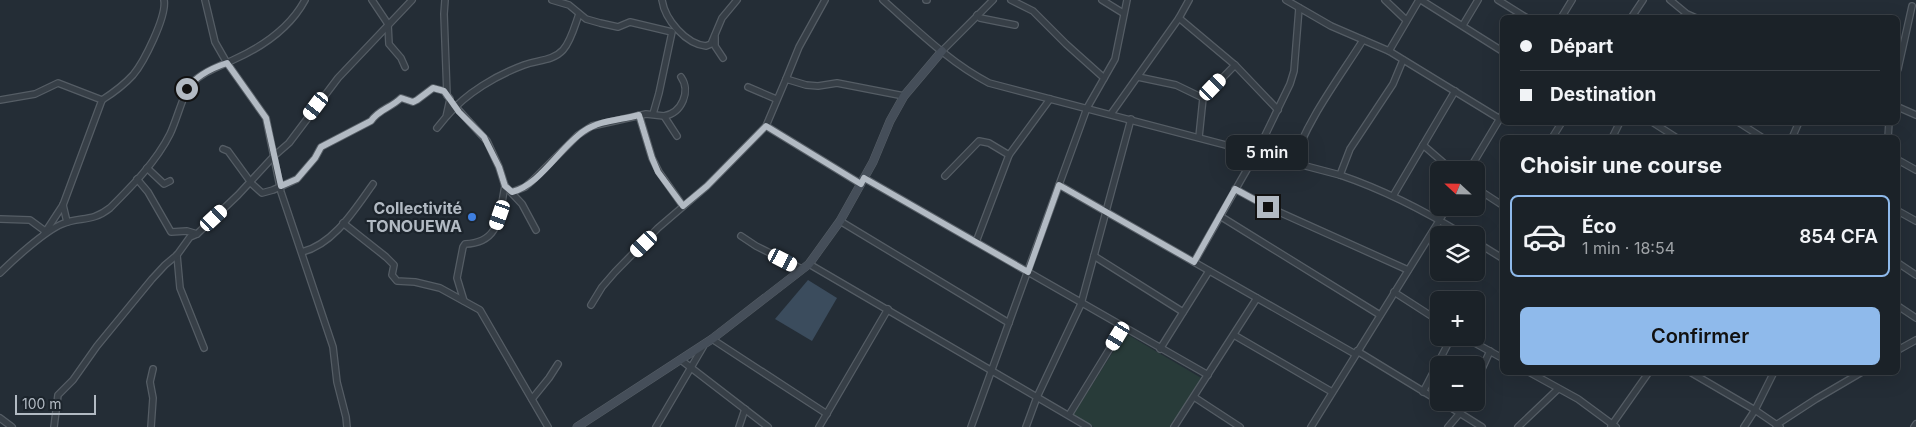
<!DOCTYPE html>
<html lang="fr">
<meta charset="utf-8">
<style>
body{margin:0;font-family:Inter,sans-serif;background:#282f34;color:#f1f3f6;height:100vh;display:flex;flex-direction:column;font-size:19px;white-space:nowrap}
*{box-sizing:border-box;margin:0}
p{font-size:16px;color:#a0a4a8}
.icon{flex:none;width:28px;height:28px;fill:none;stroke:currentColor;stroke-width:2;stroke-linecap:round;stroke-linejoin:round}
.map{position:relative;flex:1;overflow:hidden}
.panel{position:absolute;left:1500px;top:135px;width:400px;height:240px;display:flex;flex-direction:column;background:#1b2228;border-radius:8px;box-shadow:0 5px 20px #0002,0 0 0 1px #393f45}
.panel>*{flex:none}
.banner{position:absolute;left:1500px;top:15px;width:400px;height:110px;border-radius:8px;box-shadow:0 5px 20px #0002,0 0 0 1px #393f45;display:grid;align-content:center;height:110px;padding:0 20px;background:#1b2228}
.needle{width:32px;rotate:292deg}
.controls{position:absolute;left:1430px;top:161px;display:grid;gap:10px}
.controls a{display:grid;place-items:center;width:55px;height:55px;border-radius:8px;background:#1b2228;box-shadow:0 5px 20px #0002,0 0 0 1px #393f45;font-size:25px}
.scale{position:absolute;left:15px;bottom:12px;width:81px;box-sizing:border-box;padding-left:5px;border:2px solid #b2bac3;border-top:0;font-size:14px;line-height:18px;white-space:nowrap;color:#b2bac3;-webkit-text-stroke:4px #1c242c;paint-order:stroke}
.end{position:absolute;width:22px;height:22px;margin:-11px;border:6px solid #b2bac3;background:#111;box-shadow:0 0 0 2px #111}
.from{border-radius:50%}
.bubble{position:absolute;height:35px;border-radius:8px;background:#1b2228;box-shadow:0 5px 20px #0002,0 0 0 1px #393f45;font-size:16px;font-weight:600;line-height:35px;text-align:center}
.car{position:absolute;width:15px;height:30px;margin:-15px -8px;border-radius:6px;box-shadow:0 0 4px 1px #0007;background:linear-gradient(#fff 24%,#345 0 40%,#fff 0 76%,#345 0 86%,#fff 0)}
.banner b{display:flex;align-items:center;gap:18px;height:48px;font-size:19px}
.banner b+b{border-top:1px solid #393f45}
.banner i{width:12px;height:12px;background:#f1f3f6}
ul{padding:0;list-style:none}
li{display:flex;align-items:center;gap:15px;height:82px;margin:0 10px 8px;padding:0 10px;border:2px solid transparent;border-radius:8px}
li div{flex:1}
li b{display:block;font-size:19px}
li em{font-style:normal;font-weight:600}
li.active{border-color:#8fbaeb}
li>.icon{width:45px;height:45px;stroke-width:1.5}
h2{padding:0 20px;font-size:22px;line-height:60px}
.button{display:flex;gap:10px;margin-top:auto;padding:10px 20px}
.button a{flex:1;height:58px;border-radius:8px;background:#8fbaeb;color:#111;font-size:20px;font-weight:600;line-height:58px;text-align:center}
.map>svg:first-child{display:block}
</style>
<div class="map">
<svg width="1916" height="427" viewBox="0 0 1916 427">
<rect width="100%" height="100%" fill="#242d36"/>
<polygon fill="#283b39" points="1125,333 1203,379 1172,427 1094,427 1073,415"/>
<polygon fill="#3b4c5d" points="808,280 837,298 812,341 775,319"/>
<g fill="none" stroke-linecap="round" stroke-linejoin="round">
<g stroke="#555d65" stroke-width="8">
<g id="street">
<polyline points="205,0 215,42 227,63 266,118 281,192 333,347 337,382 346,417 347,427"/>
<polyline points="372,0 388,24 389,44 401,58 405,67"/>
<polyline points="445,0 444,14 447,95"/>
<polyline points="552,0 569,5 586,19 600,23 618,27 630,22 672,32 659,93 653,114"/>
<path d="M662 0C665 20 686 44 706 46L711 44 722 18 737 0"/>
<path d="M883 0C916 29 950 63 989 83L1340 175C1384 190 1425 211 1464 235"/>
<polyline points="926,0 927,0"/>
<polyline points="1011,0 1033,11 1066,44 1104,78"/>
<polyline points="1102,0 1123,13"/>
<polyline points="1286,0 1331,26 1389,51 1500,119"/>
<polyline points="1385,0 1406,20"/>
<polyline points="1421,0 1502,51"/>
<polyline points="1498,0 1527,18"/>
<polyline points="1670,0 1687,14 1696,18"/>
<polyline points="977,15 980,18 1015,25"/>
<polyline points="1179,18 1235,65 1203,98"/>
<polyline points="1561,18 1572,0"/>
<polyline points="1631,18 1643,0"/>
<polyline points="1463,25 1478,0"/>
<polyline points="715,37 715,46 723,58"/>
<polyline points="942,51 993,0"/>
<polyline points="1389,51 1419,0"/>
<polyline points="1235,65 1278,110"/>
<polyline points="1898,69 1912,6"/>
<polyline points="1138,77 1176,85 1203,98 1199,137"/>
<polyline points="786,79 799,47 825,0"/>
<polyline points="748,87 776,99"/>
<polyline points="0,100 35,94 58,83 102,100 63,205 44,234"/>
<path d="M102 100C113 93 124 85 133 75 144 62 167 16 164 0"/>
<polyline points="454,105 487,141 499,167 505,186 522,204 536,230"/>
<polyline points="1898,107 1916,115"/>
<polyline points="1111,114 1179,18 1189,0"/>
<polyline points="639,115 652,158 659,172 683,206"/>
<path d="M447 116C466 93 497 75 524 65 537 60 553 61 563 50 571 41 575 25 579 14"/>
<path d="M664 116C682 113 691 91 681 77"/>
<polyline points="1652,122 1677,138"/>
<polyline points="1738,122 1763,138"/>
<polyline points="766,126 861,184"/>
<polyline points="1552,138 1562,122"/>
<polyline points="1612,138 1620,122"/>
<polyline points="1792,138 1799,122"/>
<polyline points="1888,138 1889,122"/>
<polyline points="1423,145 1452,170"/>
<path d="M223 149 228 151 252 184 262 193 273 190 297 179 315 158 321 147 371 121C379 109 391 108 401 98L413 102 417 100 433 88 444 91 450 99 446 117 437 128"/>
<polyline points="1898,160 1916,170"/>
<path d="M1294 162C1304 124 1342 74 1363 40"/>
<polyline points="147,168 164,184 170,181"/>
<polyline points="1469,170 1502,115"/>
<polyline points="1340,175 1350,149 1393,84 1403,60"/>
<polyline points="945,176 979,141 989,143 1009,155"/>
<polyline points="864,178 1208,375"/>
<polyline points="137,179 148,192 171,232 187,231 197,234"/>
<polyline points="1059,185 1355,354"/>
<polyline points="1476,188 1502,205"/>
<polyline points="1235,189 1268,207 1408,270"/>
<polyline points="512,192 525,187 532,181 578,135 592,126 646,114 664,116 677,136"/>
<polyline points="1393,196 1455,91"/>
<polyline points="63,205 67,222"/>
<polyline points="1898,211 1916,221"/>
<polyline points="1220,216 1380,315"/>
<polyline points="0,219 30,220 45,231"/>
<polyline points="840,221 1009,323"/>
<polyline points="343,223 386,257 394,265 392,275 397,281 415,282 440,288 480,310 548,427"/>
<polyline points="741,236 756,246 802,269"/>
<polyline points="976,242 1009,155 1050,99"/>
<polyline points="1476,242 1502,258"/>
<path d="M302 252C334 244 355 209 373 184"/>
<polyline points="177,255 180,288 204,348"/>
<polyline points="1094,256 1183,312"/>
<polyline points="1194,262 1257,152 1290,84 1294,71 1299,8"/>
<polyline points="1898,263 1916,275"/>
<polyline points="809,264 1088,427"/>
<path d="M0 273C14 259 45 231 62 224 80 216 91 223 110 208 132 186 156 162 170 134 176 122 184 92 190 85 202 72 218 67 233 60 262 47 290 28 305 0"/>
<polyline points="1394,292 1439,321"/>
<path d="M464 301 457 278 463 247 465 244C501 243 499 214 505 186"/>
<polyline points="591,305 602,287 615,272 658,228 707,186 766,126 786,79 806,85 818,86 837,83 904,96"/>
<polyline points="1898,306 1916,318"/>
<polyline points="1234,335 1332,392"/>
<polyline points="1466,338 1502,358"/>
<polyline points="712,339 827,414"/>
<polyline points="1160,349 1209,271"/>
<polyline points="1898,350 1916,340"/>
<polyline points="1357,351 1439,401"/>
<polyline points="681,360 768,427"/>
<polyline points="1529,372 1578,399 1616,427"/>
<polyline points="1690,372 1755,410 1780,427"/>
<polyline points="1476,382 1490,351"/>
<polyline points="1423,392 1451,338"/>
<polyline points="1194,397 1240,427"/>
<polyline points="532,399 549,378 558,364"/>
<polyline points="1442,402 1482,427"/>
<polyline points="1069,415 1123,327"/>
<polyline points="0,418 12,427"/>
<polyline points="1776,425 1816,399 1862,372"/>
<polyline points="1611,426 1649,372"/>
<polyline points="54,427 58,395 73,380 97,346 152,279 165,265 177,255 190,237 197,234 238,195 274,156 289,143 338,78 412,0"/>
<polyline points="151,427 153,398 150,382 153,369"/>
<polyline points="656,427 703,347"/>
<polyline points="739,427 745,409"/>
<polyline points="819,427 888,309"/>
<polyline points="971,427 1087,108 1115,59 1127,0"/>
<polyline points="1026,427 1037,397 1081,304 1131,119"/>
<polyline points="1174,427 1257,298"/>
<polyline points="1311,427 1447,208"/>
<polyline points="1448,427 1460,413 1466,402"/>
<polyline points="1518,427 1558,389"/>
<polyline points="1744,427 1755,410 1774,372"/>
<polyline points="1914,427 1916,424"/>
</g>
</g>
<g stroke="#555d65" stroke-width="9">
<polyline id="secondary" points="577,427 712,339 809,264 840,221 873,162 890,121 904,96 942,51"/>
</g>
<use href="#street" stroke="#373f47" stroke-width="5.5"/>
<use href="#secondary" stroke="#454e59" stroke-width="8"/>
</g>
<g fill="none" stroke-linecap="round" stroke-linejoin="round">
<path stroke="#b2bac3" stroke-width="6" d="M187 89C196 76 212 68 227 63L266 118 281 186 297 179 315 158 321 147 371 121C379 109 391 108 401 98L413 102 417 100 433 88 444 91 459 112 484 137 499 167 505 186 512 192C540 185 560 147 584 131 600 120 621 120 639 115L652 158 658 172 683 206 707 186 766 126 861 184 864 178 1028 272 1059 185 1194 262 1235 189 1268 207"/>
</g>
<circle fill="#3f7fe0" stroke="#1c242c" stroke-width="2" cx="472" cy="217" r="5"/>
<g text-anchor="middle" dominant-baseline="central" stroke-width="4.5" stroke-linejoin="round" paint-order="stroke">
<g font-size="16" font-weight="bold" fill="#b2bac3" stroke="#1c242c" text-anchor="end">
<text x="462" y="208">Collectivité<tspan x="462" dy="18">TONOUEWA</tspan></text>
</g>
</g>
</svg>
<div class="controls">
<a><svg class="needle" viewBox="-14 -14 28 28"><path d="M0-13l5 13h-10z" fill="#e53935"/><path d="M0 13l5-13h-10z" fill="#a0a4a8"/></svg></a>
<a><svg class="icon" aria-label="layers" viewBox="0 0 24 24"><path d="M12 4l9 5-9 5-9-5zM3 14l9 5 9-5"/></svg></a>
<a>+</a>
<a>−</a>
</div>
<div class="scale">100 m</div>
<i class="end from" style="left:187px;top:89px"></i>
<i class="end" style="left:1268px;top:207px"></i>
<div class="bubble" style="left:1226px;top:135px;width:82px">5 min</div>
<i class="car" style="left:1213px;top:87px;rotate:44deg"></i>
<i class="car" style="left:316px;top:106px;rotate:217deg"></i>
<i class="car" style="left:500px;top:215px;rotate:199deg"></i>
<i class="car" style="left:214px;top:218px;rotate:47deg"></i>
<i class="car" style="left:644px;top:244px;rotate:226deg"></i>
<i class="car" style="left:783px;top:260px;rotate:117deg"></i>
<i class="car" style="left:1118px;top:336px;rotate:211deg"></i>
<div class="banner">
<b><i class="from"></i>Départ</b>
<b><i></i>Destination</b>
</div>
<section class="panel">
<h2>Choisir une course</h2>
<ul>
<li class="active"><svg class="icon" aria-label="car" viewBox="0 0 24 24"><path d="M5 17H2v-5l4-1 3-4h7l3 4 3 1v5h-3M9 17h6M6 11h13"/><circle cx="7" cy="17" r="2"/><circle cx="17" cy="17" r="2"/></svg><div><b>Éco</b><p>1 min · 18:54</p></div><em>854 CFA</em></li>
</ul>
<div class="button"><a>Confirmer</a></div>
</section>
</div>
